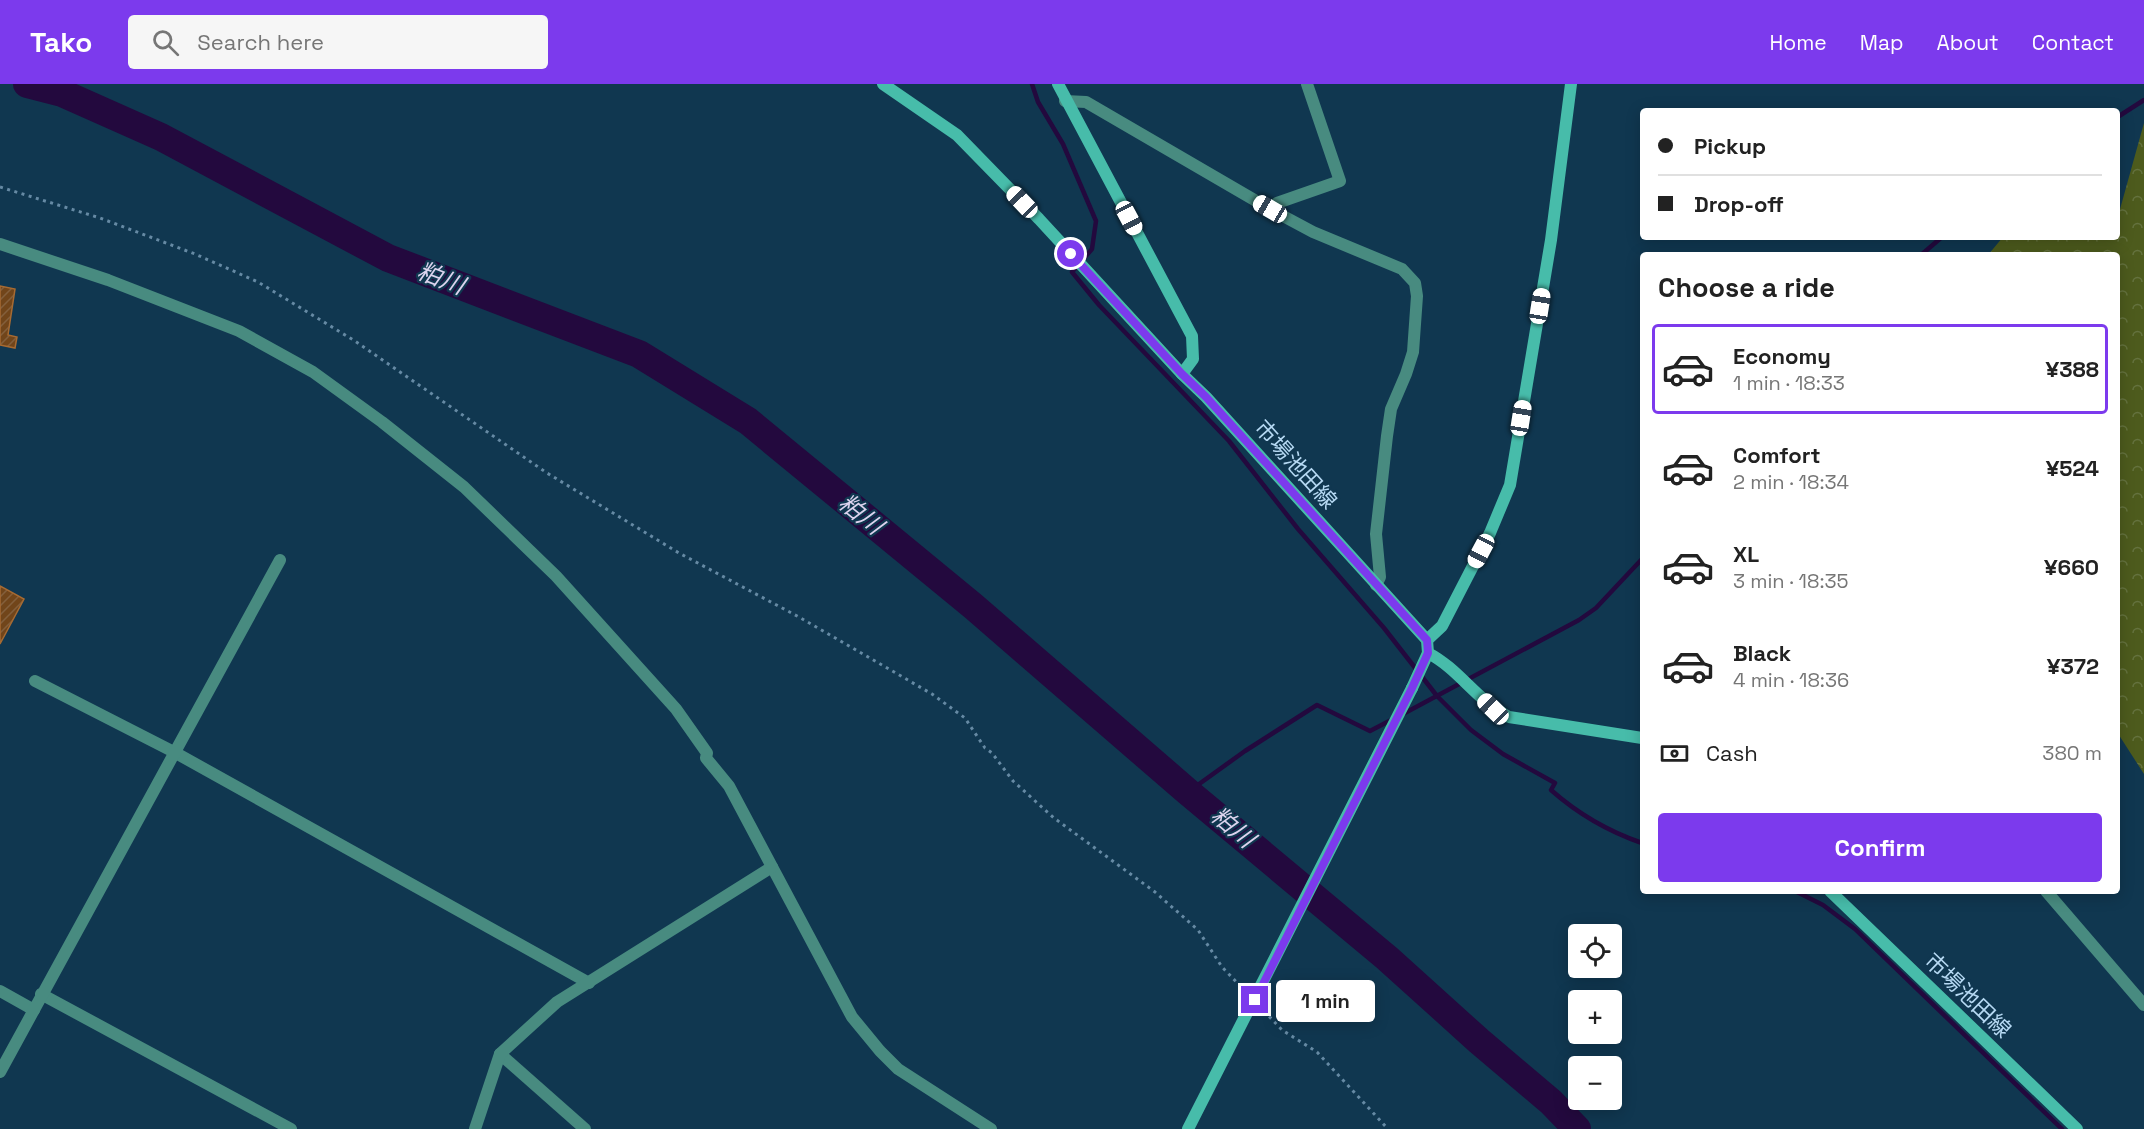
<!DOCTYPE html>
<meta charset="utf-8">
<style>
body{margin:0;font-family:"Space Grotesk","Noto Sans JP",sans-serif;background:#f6f6f6;color:#222;height:100vh;display:flex;flex-direction:column;font-size:22px;white-space:nowrap}
*{box-sizing:border-box;margin:0}
p{font-size:20px;color:#767676}
.icon{flex:none;width:33px;height:33px;fill:none;stroke:currentColor;stroke-width:2;stroke-linecap:round;stroke-linejoin:round}
.map{position:relative;flex:1;overflow:hidden}
.side{position:absolute;left:1640px;top:168px;width:480px;height:642px;display:flex;flex-direction:column;background:#fff;border-radius:6px;box-shadow:0 3px 15px #0003}
.side>*{flex:none}
.top-card{position:absolute;left:1640px;top:24px;width:480px;height:132px;border-radius:6px;box-shadow:0 3px 15px #0003;display:grid;align-content:center;height:132px;padding:0 18px;background:#fff}
.buttons{position:absolute;left:1568px;top:840px;display:grid;gap:12px}
.buttons a{display:grid;place-items:center;width:54px;height:54px;border-radius:6px;background:#fff;box-shadow:0 3px 15px #0003;font-size:30px}
.end{position:absolute;width:27px;height:27px;margin:-14px;border:8px solid #7c3aed;background:#fff;box-shadow:0 0 0 3px #fff}
.from{border-radius:50%}
.bubble{position:absolute;height:42px;border-radius:6px;background:#fff;box-shadow:0 3px 15px #0003;font-size:20px;font-weight:800;line-height:42px;text-align:center}
.car{position:absolute;width:18px;height:36px;margin:-18px -9px;border-radius:8px;box-shadow:0 0 4px 2px #0007;background:linear-gradient(#fff 24%,#345 0 40%,#fff 0 76%,#345 0 86%,#fff 0)}
.top-card b{display:flex;align-items:center;gap:21px;height:57px;font-size:22px}
.top-card b+b{border-top:2px solid #e0e0e0}
.top-card i{width:15px;height:15px;background:#222}
ul{padding:0;list-style:none}
li{display:flex;align-items:center;gap:18px;height:90px;margin:0 12px 9px;padding:0 6px;border:3px solid transparent;border-radius:6px}
li div{flex:1}
li b{display:block;font-size:22px}
li em{font-style:normal;font-weight:800}
li.on{border-color:#7c3aed}
li>.icon{width:54px;height:54px;stroke-width:1.5}
h2{padding:0 18px;font-size:27px;line-height:72px}
.pay{display:flex;align-items:center;gap:15px;height:66px;padding:0 18px;font-size:22px}
.pay p{margin-inline-start:auto}
.primary-button{display:flex;gap:12px;margin-top:auto;padding:12px 18px}
.primary-button a{flex:1;height:69px;border-radius:6px;background:#7c3aed;color:#fff;font-size:24px;font-weight:800;line-height:69px;text-align:center}
header{display:flex;align-items:center;gap:36px;box-sizing:border-box;height:84px;padding:0 30px;background:#7c3aed;color:#fff}
header strong{font-size:28px}
nav{display:flex;gap:33px;margin-inline-start:auto;font-size:21px}
.search{width:420px;height:54px;background:#f6f6f6;display:flex;align-items:center;gap:15px;box-sizing:border-box;padding:0 21px;border-radius:6px;color:#767676;font-size:22px}
.map>svg:first-child{display:block}
</style>
<header>
<strong>Tako</strong>
<div class="search"><svg class="icon" aria-label="search" viewBox="0 0 24 24"><circle cx="10" cy="10" r="6"/><path d="M15 15l6 6"/></svg>Search here</div>
<nav><a>Home</a><a>Map</a><a>About</a><a>Contact</a></nav>
</header>
<div class="map">
<svg width="2144" height="1045" viewBox="0 0 2144 1045">
<defs>
<pattern id="forest-crowns" width="20" height="18" patternUnits="userSpaceOnUse" patternTransform="scale(1.5)"><rect width="20" height="18" fill="#4d5b1d"/><path d="M2 6a3 3 0 1 1 6 0M12 15a3 3 0 1 1 6 0" fill="none" stroke="#64723e"/></pattern>
<pattern id="building-hatch" width="6" height="6" patternUnits="userSpaceOnUse" patternTransform="scale(1.5)"><rect width="6" height="6" fill="#71451a"/><path d="M-1 1l2-2M0 6l6-6M5 7l2-2" fill="none" stroke="#835f3c"/></pattern>
</defs>
<rect width="100%" height="100%" fill="#103750"/>
<polygon fill="url(#forest-crowns)" points="2144,39 2144,690 2117,648 2116,171 1988,171 2003,153 2116,153 2117,136"/>
<g fill="none" stroke-linecap="round" stroke-linejoin="round">
<g stroke="#23093e" stroke-width="4.5">
<path d="M1032 0 1038 18 1063 60 1096 137 1092 165 1072 188 1099 221 1229 357 1298 445 1384 544 1437 612 1471 646 1503 670 1555 699 1551 706C1577 729 1610 748 1642 759"/>
<polyline points="2116,34 2144,16"/>
<polyline points="1921,171 1942,153"/>
<polyline points="1403,630 1579,536 1596,524 1642,475"/>
<polyline points="1188,708 1245,667 1317,621 1370,647 1393,635"/>
<polyline points="1795,807 1823,821 1855,845 2062,1045"/>
</g>
<polyline stroke="#23093e" stroke-width="28" points="27,0 62,9 161,53 388,174 639,270 748,337 973,522 1188,708 1387,874 1479,957 1551,1018 1577,1045"/>
</g>
<g fill="url(#building-hatch)" stroke="#a66a32" stroke-width="1.5">
<polygon points="0,202 15,205 8,251 17,253 15,264 0,261"/>
<polygon points="0,502 24,515 0,560"/>
</g>
<g fill="none" stroke-linecap="round" stroke-linejoin="round">
<g stroke="#668aa4" stroke-width="3" stroke-dasharray="3 4.5" stroke-linecap="butt">
<polyline points="0,103 100,134 195,170 258,198 355,257 547,389 679,469 799,533 932,610 965,634 985,664 992,669 1013,697 1054,734 1155,808 1198,846 1222,883 1245,907"/>
<polyline points="1264,927 1282,946 1317,968 1388,1045"/>
</g>
<g stroke="#488b80" stroke-width="12">
<polyline points="1065,17 1086,18 1270,125 1313,148 1402,185 1415,199 1417,212 1413,268 1406,290 1391,325 1387,352 1376,450 1380,493 1376,501"/>
<polyline points="1270,125 1277,119 1340,97 1307,0"/>
<polyline points="0,160 108,196 239,247 313,288 382,338 464,403 556,492 676,625 707,669 706,674 729,702 852,933 880,967 898,985 991,1045"/>
<polyline points="35,597 174,668 589,899"/>
<polyline points="2046,807 2144,921"/>
<polyline points="0,907 34,926"/>
<polyline points="41,910 291,1045"/>
<polyline points="500,970 585,1045"/>
<polyline points="0,988 280,476"/>
<polyline points="475,1045 500,970 557,918 772,783"/>
</g>
<g stroke="#47bcaa" stroke-width="12">
<polyline points="883,0 957,51 1039,135 1182,290"/>
<path d="M1058 0 1192 252 1193 275 1182 290 1206 313 1427 556 1428 569C1459 585 1477 617 1509 633L1642 654"/>
<polyline points="1427,556 1442,542 1490,449 1510,401 1551,156 1571,0"/>
<polyline points="1412,604 1428,569"/>
<polyline points="1830,807 2077,1045"/>
</g>
<polyline stroke="#47bcaa" stroke-width="12" points="1188,1045 1412,604"/>
</g>
<g fill="none" stroke-linecap="round" stroke-linejoin="round">
<polyline stroke="#7c3aed" stroke-width="8" points="1071,170 1182,290 1206,313 1427,556 1428,569 1412,604 1255,916"/>
</g>
<g text-anchor="middle" dominant-baseline="central" stroke-width="4.5" stroke-linejoin="round" paint-order="stroke">
<g font-size="22" fill="#b6d9f3" stroke="#103750">
<text transform="translate(1296 380) rotate(48)">市場池田線</text>
<text transform="translate(1968 911) rotate(44)">市場池田線</text>
</g>
<g font-size="24" font-style="italic" fill="#dcd3ee" stroke="#103750">
<text transform="translate(441 194) rotate(21)">粕川</text>
<text transform="translate(861 430) rotate(39)">粕川</text>
<text transform="translate(1233 743) rotate(40)">粕川</text>
</g>
</g>
</svg>
<div class="buttons">
<a><svg class="icon" aria-label="locate" viewBox="0 0 24 24"><circle cx="12" cy="12" r="6"/><path d="M12 2v4M12 18v4M2 12h4M18 12h4"/></svg></a>
<a>+</a>
<a>−</a>
</div>
<i class="end from" style="left:1071px;top:170px"></i>
<i class="end" style="left:1255px;top:916px"></i>
<div class="bubble" style="left:1276px;top:896px;width:99px">1 min</div>
<i class="car" style="left:1022px;top:118px;rotate:316deg"></i>
<i class="car" style="left:1270px;top:125px;rotate:300deg"></i>
<i class="car" style="left:1129px;top:134px;rotate:152deg"></i>
<i class="car" style="left:1540px;top:222px;rotate:9deg"></i>
<i class="car" style="left:1521px;top:334px;rotate:9deg"></i>
<i class="car" style="left:1481px;top:467px;rotate:208deg"></i>
<i class="car" style="left:1493px;top:625px;rotate:314deg"></i>
<div class="top-card">
<b><i class="from"></i>Pickup</b>
<b><i></i>Drop-off</b>
</div>
<section class="side">
<h2>Choose a ride</h2>
<ul>
<li class="on"><svg class="icon" aria-label="car" viewBox="0 0 24 24"><path d="M5 17H2v-5l4-1 3-4h7l3 4 3 1v5h-3M9 17h6M6 11h13"/><circle cx="7" cy="17" r="2"/><circle cx="17" cy="17" r="2"/></svg><div><b>Economy</b><p>1 min · 18:33</p></div><em>¥388</em></li>
<li><svg class="icon" aria-label="car" viewBox="0 0 24 24"><path d="M5 17H2v-5l4-1 3-4h7l3 4 3 1v5h-3M9 17h6M6 11h13"/><circle cx="7" cy="17" r="2"/><circle cx="17" cy="17" r="2"/></svg><div><b>Comfort</b><p>2 min · 18:34</p></div><em>¥524</em></li>
<li><svg class="icon" aria-label="car" viewBox="0 0 24 24"><path d="M5 17H2v-5l4-1 3-4h7l3 4 3 1v5h-3M9 17h6M6 11h13"/><circle cx="7" cy="17" r="2"/><circle cx="17" cy="17" r="2"/></svg><div><b>XL</b><p>3 min · 18:35</p></div><em>¥660</em></li>
<li><svg class="icon" aria-label="car" viewBox="0 0 24 24"><path d="M5 17H2v-5l4-1 3-4h7l3 4 3 1v5h-3M9 17h6M6 11h13"/><circle cx="7" cy="17" r="2"/><circle cx="17" cy="17" r="2"/></svg><div><b>Black</b><p>4 min · 18:36</p></div><em>¥372</em></li>
</ul>
<div class="pay"><svg class="icon" aria-label="cash" viewBox="0 0 24 24"><path d="M3 7h18v10H3z"/><circle cx="12" cy="12" r="2"/></svg>Cash<p>380 m</p></div>
<div class="primary-button"><a>Confirm</a></div>
</section>
</div>
